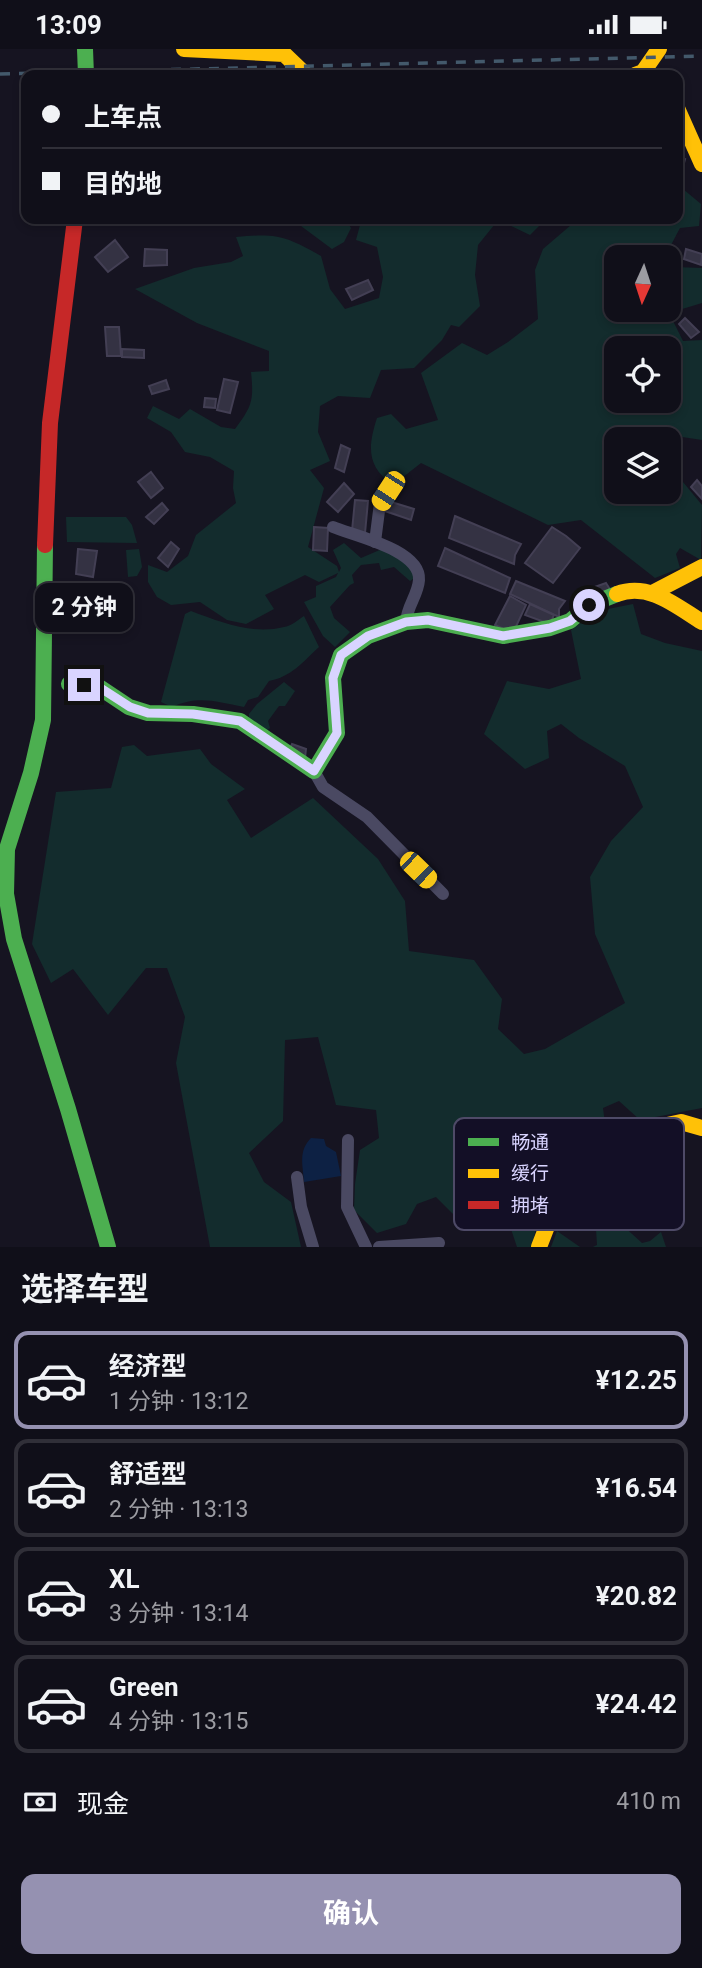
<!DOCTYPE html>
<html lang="zh">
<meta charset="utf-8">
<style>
body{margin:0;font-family:Roboto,"Noto Sans SC",sans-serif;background:#1e1d26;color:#f1f3f6;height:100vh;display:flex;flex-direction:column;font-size:26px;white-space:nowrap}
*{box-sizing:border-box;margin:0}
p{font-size:23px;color:#9c9ca2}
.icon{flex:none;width:38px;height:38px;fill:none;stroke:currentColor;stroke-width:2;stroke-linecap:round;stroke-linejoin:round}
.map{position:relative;height:1198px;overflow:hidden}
.side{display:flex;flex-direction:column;background:#100f19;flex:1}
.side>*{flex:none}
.banner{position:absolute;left:21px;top:21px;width:662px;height:154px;border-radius:14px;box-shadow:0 4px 10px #0003,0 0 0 2px #302f38;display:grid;align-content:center;height:154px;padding:0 21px;background:#100f19}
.needle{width:46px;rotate:183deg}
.buttons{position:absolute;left:604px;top:196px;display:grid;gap:14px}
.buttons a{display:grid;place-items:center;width:77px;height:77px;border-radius:14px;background:#100f19;box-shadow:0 4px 10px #0003,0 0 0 2px #302f38;font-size:35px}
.end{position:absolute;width:32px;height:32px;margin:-16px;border:9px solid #d9d4ff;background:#111;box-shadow:0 0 0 4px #111}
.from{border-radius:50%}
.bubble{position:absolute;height:49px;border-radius:14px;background:#100f19;box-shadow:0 4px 10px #0003,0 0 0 2px #302f38;font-size:23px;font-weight:700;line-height:49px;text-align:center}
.car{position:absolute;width:21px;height:42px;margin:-21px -10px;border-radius:9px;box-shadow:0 0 5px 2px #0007;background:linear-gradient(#f5c518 24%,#345 0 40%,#f5c518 0 76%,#345 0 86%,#f5c518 0)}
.banner b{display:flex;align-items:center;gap:24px;height:66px;font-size:26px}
.banner b+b{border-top:2px solid #302f38}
.banner i{width:18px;height:18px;background:#f1f3f6}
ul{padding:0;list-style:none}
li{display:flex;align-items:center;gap:21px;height:98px;margin:0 14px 10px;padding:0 7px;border:4px solid #302f38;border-radius:14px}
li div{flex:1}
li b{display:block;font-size:26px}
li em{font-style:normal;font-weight:700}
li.current{border-color:#9591b1}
li>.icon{width:63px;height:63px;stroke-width:1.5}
h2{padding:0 21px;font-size:32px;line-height:84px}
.pay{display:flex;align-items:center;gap:18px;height:77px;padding:0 21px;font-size:26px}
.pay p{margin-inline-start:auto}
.primary-button{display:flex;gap:14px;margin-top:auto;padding:14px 21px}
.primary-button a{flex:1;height:80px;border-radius:14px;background:#9591b1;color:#fff;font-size:28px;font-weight:700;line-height:80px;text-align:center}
.status{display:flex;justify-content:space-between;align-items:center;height:49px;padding:0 35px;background:#100f19;direction:ltr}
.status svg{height:19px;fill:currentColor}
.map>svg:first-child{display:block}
</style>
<div class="status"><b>13:09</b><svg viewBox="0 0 49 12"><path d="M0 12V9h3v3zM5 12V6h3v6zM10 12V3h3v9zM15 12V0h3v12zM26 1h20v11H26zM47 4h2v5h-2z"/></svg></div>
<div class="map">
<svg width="702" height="1198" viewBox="0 0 702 1198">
<rect width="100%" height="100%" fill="#161421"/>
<g fill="#132c2d" fill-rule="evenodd">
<path d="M677 135 701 155 699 177 680 179 671 196 675 218 702 219V254L669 264 683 292 702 291V391L643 382 641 390H616V443H655L657 446 668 443 669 440 683 433 702 456 701 511 680 499 676 505 680 519 655 529 581 471 548 476 421 414 393 436C366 417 368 397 377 369L391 365 406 380 438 371 421 324 462 294 487 306 508 293 538 270 535 221 543 200 578 170H677ZM616 208H668V261H616ZM616 299H668V352H616Z"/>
<polygon points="298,170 345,170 351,179 344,193 332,200 297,174"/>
<path d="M357 170H499L478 196 475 226 480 257 459 278 451 276 442 291 414 319 381 321 370 349 338 347 320 357 318 383 330 412 310 421 324 439 308 498 337 517 339 523 341 519 333 501 344 494 361 509 382 500 409 509 419 526 410 532 394 518 381 521 379 514 361 516 352 526 354 534 350 536 330 558 334 569 350 583 335 598 323 587 304 553 316 548V537L336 528 338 524 319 533 305 526 265 546 274 560 246 575 227 571 200 553 171 556 157 548 148 533V516L167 523 188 507 196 486 236 454 233 439 234 422 210 408 185 403 171 383 147 369 153 357 179 370 190 360 221 378 235 380C252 357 254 352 251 323L269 322V302L197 274 135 240 194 219 231 213 243 207 236 188C277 184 286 187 321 207L330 240 345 260 379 249 383 228 377 198 356 191 360 176Z"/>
<polygon points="511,170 546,170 530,186 507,175"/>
<polygon points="66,468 126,468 132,476 137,494 67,493"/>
<polygon points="139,500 142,518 137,527 128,528 126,501"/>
<polygon points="633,555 641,585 665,594 702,602 702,1059 640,1071 619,1052 603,1059 608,1098 591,1103 577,1088 546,1097 522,1109 547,1156 537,1174 532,1198 517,1198 511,1180 489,1166 454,1166 436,1148 417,1155 406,1175 377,1184 354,1161 355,1135 360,1101 379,1089 376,1061 336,1056 318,988 285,991 283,1072 249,1104 264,1133 291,1153 301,1198 210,1198 176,1014 185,968 167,919 146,919 108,966 73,920 51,934 32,895 56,743 111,739 122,698 134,696 147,707 200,700 211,715 245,740 227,751 251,789 313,749 378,810 405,852 409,902 474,911 502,950 498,980 524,1005 545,1000 625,954 595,885 590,828 611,792 643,758 625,717 579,689 561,675 547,682 549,709 525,720 484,685 507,632 549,640 581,630 571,581 598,562"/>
<path d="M191 562C220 573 253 586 284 578 291 577 298 571 304 567L319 598C303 613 291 628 269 632L258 648 248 651 244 658C216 653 199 646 172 658L161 653 185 565Z"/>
<polygon points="284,633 295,642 285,657 279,657 268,672 270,679 263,685 249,673 249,665 257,655"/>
<polygon points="610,1165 642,1194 650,1192 661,1183 666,1198 593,1198 597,1196 596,1180 600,1169"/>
<polygon points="557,1182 580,1198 551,1198"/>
</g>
<path fill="#0d2144" d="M311 1089 324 1090 326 1097 336 1103 341 1127 304 1133C303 1116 298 1102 311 1089Z"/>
<g fill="#343243" stroke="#433f54" stroke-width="2">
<polygon points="677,109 685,110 682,122 677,122"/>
<polygon points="115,191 128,208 108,223 95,208"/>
<polygon points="145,200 167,201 167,216 144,217"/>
<polygon points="686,200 702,205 701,216 684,210"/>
<polygon points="368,231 373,241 352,251 346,240"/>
<polygon points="685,269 699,283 691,289 679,275"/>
<polygon points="105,278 119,278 121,307 107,307"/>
<polygon points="122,300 144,301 144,309 122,308"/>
<polygon points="224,330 238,333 230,364 217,361"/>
<polygon points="166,331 169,340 152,345 149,337"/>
<polygon points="205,349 216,350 215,359 204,358"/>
<polygon points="341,396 350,400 344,423 335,419"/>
<polygon points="151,423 163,439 151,449 138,433"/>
<polygon points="697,431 702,437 702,450 691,438"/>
<polygon points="344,434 354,445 338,463 327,453"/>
<polygon points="355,451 368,452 365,484 352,482"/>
<polygon points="388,452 414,460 411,471 385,462"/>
<polygon points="162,454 168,461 154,475 146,468"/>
<polygon points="455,467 521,495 515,506 514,515 449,489"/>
<polygon points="314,478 328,479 327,502 313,501"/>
<polygon points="552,478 566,487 580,499 553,534 525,514"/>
<polygon points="171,493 179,500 168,518 158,509"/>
<polygon points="445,499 510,529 505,544 438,517"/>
<polygon points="78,500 97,502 93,528 76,525"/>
<polygon points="516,532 565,552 559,560 559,568 510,545"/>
<polygon points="606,534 611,542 591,550 586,541"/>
<polygon points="510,547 526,556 513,584 495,576"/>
<polygon points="530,555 554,566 550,575 525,566"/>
<polygon points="292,695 306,700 305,709 290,700"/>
</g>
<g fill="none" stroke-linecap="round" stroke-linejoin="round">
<g stroke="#4a4962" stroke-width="12">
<path d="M333 478C355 487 421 501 419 531 418 546 407 557 406 573"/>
<polyline points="375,493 380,454 388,442"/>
<polyline points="314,722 323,738 367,768 443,845"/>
<polyline points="348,1091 347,1158 366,1198"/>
<polyline points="297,1128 301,1158 313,1198"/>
<polyline points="379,1198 439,1194"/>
</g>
<g stroke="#4caf50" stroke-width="16">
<polyline points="85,0 86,26"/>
<polyline points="45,496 43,671 31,724 7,800 6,845 14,890 68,1060 108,1198"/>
<polyline points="69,635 99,638 129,658 148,664 193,665 240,672 314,722 337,684 333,629 341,606 368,587 406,573 428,571 503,587 550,579 570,572 589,556 617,545"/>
</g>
<g stroke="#ffc107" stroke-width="16">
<polyline points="184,0 284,5 306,26"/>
<polyline points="635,26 643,23 659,0"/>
<polyline points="677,59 702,115"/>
<polyline points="654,543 702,518"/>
<path d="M617 545C649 533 676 557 702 573"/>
<polyline points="539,1198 556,1154 590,1117 649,1080 681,1073 702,1079"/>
</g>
<polyline stroke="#c62828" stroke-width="16" points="45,496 50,374 75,170"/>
<polyline stroke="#43596b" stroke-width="3.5" stroke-dasharray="10 9" stroke-linecap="butt" points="0,25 702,7"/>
</g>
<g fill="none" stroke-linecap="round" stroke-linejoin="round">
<polyline stroke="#d9d4ff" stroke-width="9" points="84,636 99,638 130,658 148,664 193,665 240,672 314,722 337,684 333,629 341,606 368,587 406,573 428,571 503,587 550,579 570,572 589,556"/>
</g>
<rect x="454" y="1069" width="230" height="112" rx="10" fill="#130f26" stroke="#4e4a67" stroke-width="2"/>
<rect x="468" y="1089" width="31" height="8" fill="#4caf50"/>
<rect x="468" y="1120" width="31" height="9" fill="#ffc107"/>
<rect x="468" y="1152" width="31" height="8" fill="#c62828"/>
<g font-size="19" fill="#d9d4ff">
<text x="511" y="1100">畅通</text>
<text x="511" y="1131">缓行</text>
<text x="511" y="1163">拥堵</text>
</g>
</svg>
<div class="buttons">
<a><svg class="needle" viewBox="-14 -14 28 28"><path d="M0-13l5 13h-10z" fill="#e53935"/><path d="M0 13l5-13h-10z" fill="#9c9ca2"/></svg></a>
<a><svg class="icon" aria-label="locate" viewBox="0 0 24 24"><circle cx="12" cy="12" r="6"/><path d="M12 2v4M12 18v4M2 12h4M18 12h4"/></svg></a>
<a><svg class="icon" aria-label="layers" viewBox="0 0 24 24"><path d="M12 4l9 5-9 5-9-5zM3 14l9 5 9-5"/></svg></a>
</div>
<i class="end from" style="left:589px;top:556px"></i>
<i class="end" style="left:84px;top:636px"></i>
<div class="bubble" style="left:35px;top:534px;width:98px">2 分钟</div>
<i class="car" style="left:388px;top:442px;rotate:213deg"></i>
<i class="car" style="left:418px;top:821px;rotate:134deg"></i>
<div class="banner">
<b><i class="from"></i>上车点</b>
<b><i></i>目的地</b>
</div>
</div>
<section class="side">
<h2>选择车型</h2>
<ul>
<li class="current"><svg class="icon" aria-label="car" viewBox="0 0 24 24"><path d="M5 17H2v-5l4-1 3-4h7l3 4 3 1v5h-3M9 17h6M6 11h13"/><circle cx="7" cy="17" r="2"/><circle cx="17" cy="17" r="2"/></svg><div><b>经济型</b><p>1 分钟 · 13:12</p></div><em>¥12.25</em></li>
<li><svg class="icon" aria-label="car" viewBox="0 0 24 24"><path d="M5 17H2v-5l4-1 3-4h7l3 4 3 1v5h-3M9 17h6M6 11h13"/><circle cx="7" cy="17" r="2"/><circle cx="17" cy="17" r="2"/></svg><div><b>舒适型</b><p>2 分钟 · 13:13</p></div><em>¥16.54</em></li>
<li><svg class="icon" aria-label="car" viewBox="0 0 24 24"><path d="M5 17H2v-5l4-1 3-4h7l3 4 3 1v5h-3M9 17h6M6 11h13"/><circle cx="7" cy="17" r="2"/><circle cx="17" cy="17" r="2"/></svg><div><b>XL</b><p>3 分钟 · 13:14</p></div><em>¥20.82</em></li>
<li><svg class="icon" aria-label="car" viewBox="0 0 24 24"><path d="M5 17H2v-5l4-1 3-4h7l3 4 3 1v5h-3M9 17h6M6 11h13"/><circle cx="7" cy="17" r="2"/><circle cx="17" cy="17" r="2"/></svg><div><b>Green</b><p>4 分钟 · 13:15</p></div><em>¥24.42</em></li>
</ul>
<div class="pay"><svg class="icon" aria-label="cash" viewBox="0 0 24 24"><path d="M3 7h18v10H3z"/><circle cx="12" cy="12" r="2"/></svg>现金<p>410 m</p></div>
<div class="primary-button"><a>确认</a></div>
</section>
